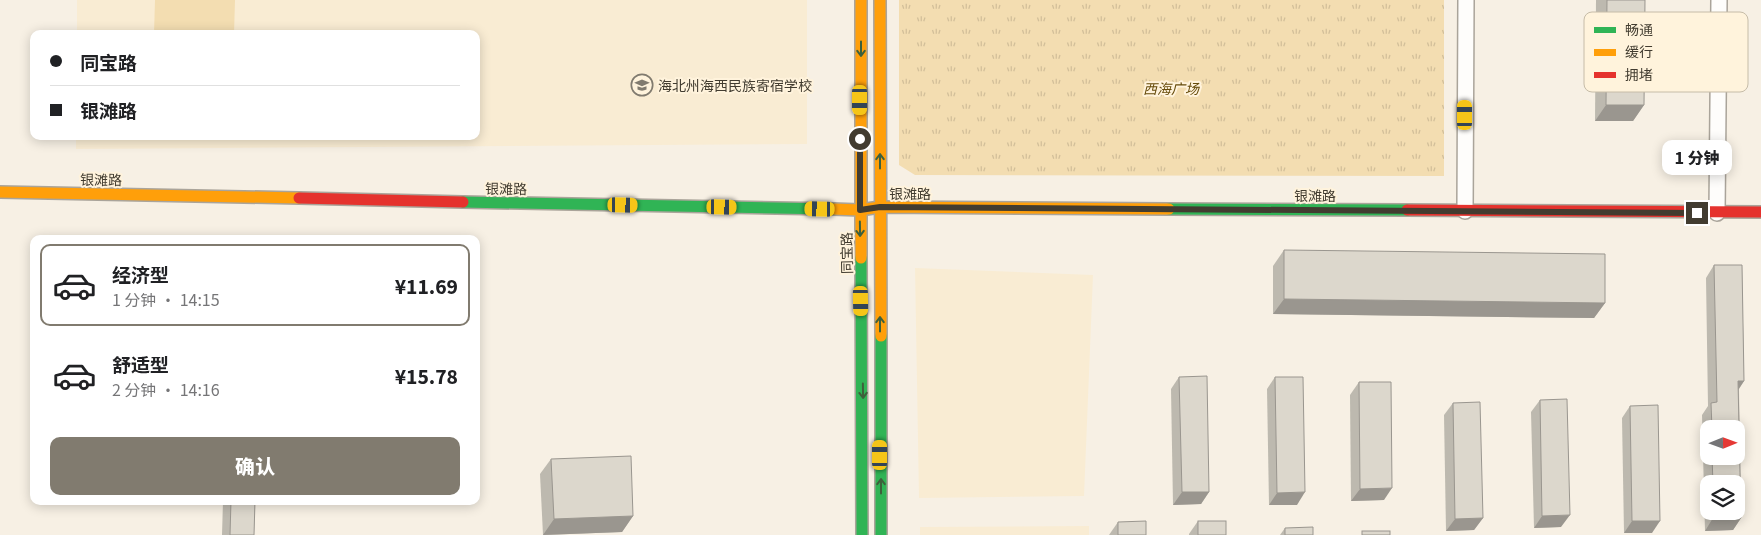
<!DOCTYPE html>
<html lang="zh">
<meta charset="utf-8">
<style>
body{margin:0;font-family:Georgia,"Noto Sans SC",serif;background:#f6f6f6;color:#202124;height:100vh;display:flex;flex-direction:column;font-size:19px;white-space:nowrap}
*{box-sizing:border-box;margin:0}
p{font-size:16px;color:#757577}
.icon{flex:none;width:28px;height:28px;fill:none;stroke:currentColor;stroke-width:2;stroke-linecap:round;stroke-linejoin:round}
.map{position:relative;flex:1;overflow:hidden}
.drawer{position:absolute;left:30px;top:235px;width:450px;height:270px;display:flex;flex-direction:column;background:#fff;border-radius:10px;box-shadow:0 2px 12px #0003}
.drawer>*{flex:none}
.hud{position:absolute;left:30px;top:30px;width:450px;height:110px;border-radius:10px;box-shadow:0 2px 12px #0003;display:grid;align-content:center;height:110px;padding:0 20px;background:#fff}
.needle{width:32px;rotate:89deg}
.tools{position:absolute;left:1700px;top:420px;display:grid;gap:10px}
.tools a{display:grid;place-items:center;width:45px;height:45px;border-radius:10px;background:#fff;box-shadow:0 2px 12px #0003;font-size:25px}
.end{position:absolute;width:22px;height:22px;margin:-11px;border:6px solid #423c30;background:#fff;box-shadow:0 0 0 2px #fff}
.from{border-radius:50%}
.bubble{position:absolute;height:35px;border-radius:10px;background:#fff;box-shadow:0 2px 12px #0003;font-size:16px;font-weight:800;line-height:35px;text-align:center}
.car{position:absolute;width:15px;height:30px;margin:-15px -8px;border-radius:6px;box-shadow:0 0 4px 1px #0007;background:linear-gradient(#f5c518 24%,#345 0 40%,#f5c518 0 76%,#345 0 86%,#f5c518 0)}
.hud b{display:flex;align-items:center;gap:18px;height:48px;font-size:19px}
.hud b+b{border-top:1px solid #e0e0e0}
.hud i{width:12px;height:12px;background:#202124}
ul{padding:9px 0 0;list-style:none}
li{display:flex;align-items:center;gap:15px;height:82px;margin:0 10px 8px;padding:0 10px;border:2px solid transparent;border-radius:10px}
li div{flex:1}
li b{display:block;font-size:19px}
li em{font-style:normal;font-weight:800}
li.current{border-color:#817b6f}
li>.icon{width:45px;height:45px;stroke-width:1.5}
.action{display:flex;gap:10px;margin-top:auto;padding:10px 20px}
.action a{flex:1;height:58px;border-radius:10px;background:#817b6f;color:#fff;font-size:20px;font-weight:800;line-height:58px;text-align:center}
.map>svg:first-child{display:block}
</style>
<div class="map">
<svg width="1761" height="535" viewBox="0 0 1761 535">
<defs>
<pattern id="grass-tufts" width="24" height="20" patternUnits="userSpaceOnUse" patternTransform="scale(1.25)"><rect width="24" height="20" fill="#f3ddb1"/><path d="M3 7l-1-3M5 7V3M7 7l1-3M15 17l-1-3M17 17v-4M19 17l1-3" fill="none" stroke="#d2bf99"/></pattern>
</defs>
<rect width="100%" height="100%" fill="#f7f0e4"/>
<g fill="#f9ecd3">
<polygon points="77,0 807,0 807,144 76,149 76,136 476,136 476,34 77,34"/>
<polygon points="915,268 1093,275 1084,496 919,498"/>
<polygon points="1089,526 1089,535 920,535 920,527"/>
</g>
<polygon fill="url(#grass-tufts)" points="899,0 1444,0 1444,176 915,175 899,165"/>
<polygon fill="#f3ddb1" points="155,0 235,0 234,34 154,34"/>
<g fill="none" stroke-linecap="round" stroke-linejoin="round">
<g stroke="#aaa49a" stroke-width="18">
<g id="street">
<polyline points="1465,211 1466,0"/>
<polyline points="1717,213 1719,0"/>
</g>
</g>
<g stroke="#aaa49a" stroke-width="14">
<g id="fast">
<polyline points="463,202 833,209"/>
<polyline points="1169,209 1407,210"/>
<polyline points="861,258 862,535"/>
<polyline points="881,336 881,535"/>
</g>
</g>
<g stroke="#aaa49a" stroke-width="14">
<g id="slow">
<polyline points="861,0 861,258"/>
<polyline points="880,0 881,336"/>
<polyline points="0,192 299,198"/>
<polyline points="833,209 860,210 880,207 1169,209"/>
</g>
</g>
<g stroke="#aaa49a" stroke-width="14">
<g id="jam">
<polyline points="299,198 463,202"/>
<polyline points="1407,210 1761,212"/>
</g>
</g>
<use href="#street" stroke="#fefdfb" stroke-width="15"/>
<use href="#fast" stroke="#30b455" stroke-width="11"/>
<use href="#slow" stroke="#ff9f0a" stroke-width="11"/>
<use href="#jam" stroke="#e5322d" stroke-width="11"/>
</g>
<g fill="#bdb9af" fill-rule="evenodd">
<polygon points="1596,0 1645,0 1644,105 1633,121 1595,121"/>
<polygon points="1284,250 1605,303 1594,318 1273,314 1273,266"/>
<path d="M1714 265H1742L1744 381 1739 389 1741 518 1733 530 1705 531 1702 415 1708 406 1706 278ZM1709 429H1736V456H1709ZM1709 484H1736V511H1709Z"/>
<polygon points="1179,377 1209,492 1201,504 1173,505 1171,389"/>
<polygon points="1275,377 1297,505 1269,505 1267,389"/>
<polygon points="1359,382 1384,500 1351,501 1350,395"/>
<polygon points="1540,400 1561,527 1534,528 1531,412"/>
<polygon points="1453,403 1483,518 1474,530 1446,531 1444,415"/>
<polygon points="1630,406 1652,533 1624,533 1622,418"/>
<polygon points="551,459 633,516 622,532 543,535 540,474"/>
<polygon points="223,501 255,501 254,535 222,535"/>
<polygon points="1198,521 1226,535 1189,535 1189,534"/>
<polygon points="1118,522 1146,535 1109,535"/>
<polygon points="1285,528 1313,535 1280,535"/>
</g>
<g fill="#9a968f">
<polygon points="1606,105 1644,105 1633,121 1595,121"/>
<polygon points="1284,299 1605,303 1594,318 1273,314"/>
<polygon points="1738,381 1744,381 1736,393"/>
<polygon points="1392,488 1384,500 1351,501 1360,489"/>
<polygon points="1182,492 1209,492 1201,504 1173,505"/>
<polygon points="1305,492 1297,505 1269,505 1277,493"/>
<polygon points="1570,515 1561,527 1534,528 1542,516"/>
<polygon points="633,516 622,532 543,535 554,519"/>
<polygon points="1483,518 1474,530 1446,531 1455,519"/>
<polygon points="1713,518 1741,518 1733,530 1705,531"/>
<polygon points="1632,521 1660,521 1652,533 1624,533"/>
</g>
<g fill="#dcd7cc" stroke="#9a968f">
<polygon points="1607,0 1645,0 1644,105 1606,105"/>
<polygon points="1284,250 1605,254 1605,303 1284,299"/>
<polygon points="1714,265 1742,265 1744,381 1738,381 1741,518 1713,518 1713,511 1736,511 1736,484 1713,484 1712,456 1736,456 1736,429 1712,429 1711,403 1717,402"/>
<polygon points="1207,376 1209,492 1182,492 1179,377"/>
<polygon points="1275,377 1303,377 1305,492 1277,493"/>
<polygon points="1359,382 1391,382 1392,488 1360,489"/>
<polygon points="1567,399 1570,515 1542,516 1540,400"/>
<polygon points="1480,402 1483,518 1455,519 1453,403"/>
<polygon points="1658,405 1660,521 1632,521 1630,406"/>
<polygon points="631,456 633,516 554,519 551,459"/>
<polygon points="231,501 255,501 254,535 230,535"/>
<polygon points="1146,521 1146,535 1118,535 1118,522"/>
<rect x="1198" y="521" width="28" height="14"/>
<polygon points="1313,527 1313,535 1285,535 1285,528"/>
<rect x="1362" y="531" width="28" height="4"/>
</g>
<defs><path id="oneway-shaft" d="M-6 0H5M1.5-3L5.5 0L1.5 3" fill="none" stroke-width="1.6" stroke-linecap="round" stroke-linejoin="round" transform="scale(1.25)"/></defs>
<g stroke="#3d603b">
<use href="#oneway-shaft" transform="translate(861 49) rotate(90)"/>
<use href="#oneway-shaft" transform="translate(880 161) rotate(-90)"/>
<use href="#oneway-shaft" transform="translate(860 229) rotate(89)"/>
<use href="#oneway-shaft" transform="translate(880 324) rotate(-90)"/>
<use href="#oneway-shaft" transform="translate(863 391) rotate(89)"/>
<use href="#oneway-shaft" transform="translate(881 486) rotate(-90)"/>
</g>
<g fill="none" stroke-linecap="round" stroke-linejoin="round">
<polyline stroke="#423c30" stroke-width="6" points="860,139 860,210 880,207 1697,213"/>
</g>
<defs>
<g id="school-ring" transform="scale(1.125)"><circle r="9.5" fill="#fff3dc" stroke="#817b6f" stroke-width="1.5"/><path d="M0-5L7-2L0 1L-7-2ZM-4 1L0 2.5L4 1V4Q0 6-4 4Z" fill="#817b6f"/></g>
</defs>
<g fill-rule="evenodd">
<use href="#school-ring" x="642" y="85"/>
</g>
<g text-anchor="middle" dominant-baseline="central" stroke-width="4" stroke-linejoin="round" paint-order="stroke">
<g font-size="14" fill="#423c30" stroke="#fff3dc" text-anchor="start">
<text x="658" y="85">海北州海西民族寄宿学校</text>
</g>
<g font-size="14" font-style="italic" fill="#674c0b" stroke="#fff3dc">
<text x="1171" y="88">西海广场</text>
</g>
<g font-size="14" fill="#423c30" stroke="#fff3dc">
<text transform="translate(101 179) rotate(1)">银滩路</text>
<text transform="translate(506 188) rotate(1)">银滩路</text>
<text x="910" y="193">银滩路</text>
<text x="1315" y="195">银滩路</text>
<text transform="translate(846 253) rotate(-91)">同宝路</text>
</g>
</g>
<rect x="1584" y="12" width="164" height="80" rx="8" fill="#fff3dc" stroke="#c6bca8" stroke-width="1"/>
<rect x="1594" y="27" width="22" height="6" fill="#30b455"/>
<rect x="1594" y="49" width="22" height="7" fill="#ff9f0a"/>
<rect x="1594" y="72" width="22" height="6" fill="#e5322d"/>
<g font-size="14" fill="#423c30">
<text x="1625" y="35">畅通</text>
<text x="1625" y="57">缓行</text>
<text x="1625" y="80">拥堵</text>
</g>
</svg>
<div class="tools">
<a><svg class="needle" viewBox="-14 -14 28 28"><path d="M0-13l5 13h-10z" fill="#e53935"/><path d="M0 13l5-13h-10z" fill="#757577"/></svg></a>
<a><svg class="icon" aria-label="layers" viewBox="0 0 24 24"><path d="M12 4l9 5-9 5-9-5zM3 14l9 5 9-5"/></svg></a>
</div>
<i class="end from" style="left:860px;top:139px"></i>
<i class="end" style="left:1697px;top:213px"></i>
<div class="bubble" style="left:1662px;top:140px;width:70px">1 分钟</div>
<i class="car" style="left:860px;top:100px;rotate:180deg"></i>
<i class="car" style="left:1465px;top:115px;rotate:0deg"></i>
<i class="car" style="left:623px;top:205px;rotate:91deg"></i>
<i class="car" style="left:722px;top:207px;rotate:91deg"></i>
<i class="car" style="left:820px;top:209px;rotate:271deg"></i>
<i class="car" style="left:861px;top:301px;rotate:179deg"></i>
<i class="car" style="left:880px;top:455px;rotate:0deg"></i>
<div class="hud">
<b><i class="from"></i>同宝路</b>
<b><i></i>银滩路</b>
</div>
<section class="drawer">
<ul>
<li class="current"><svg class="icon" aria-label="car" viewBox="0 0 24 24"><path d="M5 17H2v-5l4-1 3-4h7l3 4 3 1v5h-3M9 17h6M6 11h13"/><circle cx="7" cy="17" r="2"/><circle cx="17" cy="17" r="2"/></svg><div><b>经济型</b><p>1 分钟 · 14:15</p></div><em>¥11.69</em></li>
<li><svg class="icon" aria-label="car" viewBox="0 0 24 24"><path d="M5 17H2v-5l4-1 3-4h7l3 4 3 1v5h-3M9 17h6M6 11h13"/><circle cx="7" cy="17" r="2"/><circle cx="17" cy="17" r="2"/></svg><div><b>舒适型</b><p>2 分钟 · 14:16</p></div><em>¥15.78</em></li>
</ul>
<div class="action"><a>确认</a></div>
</section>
</div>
